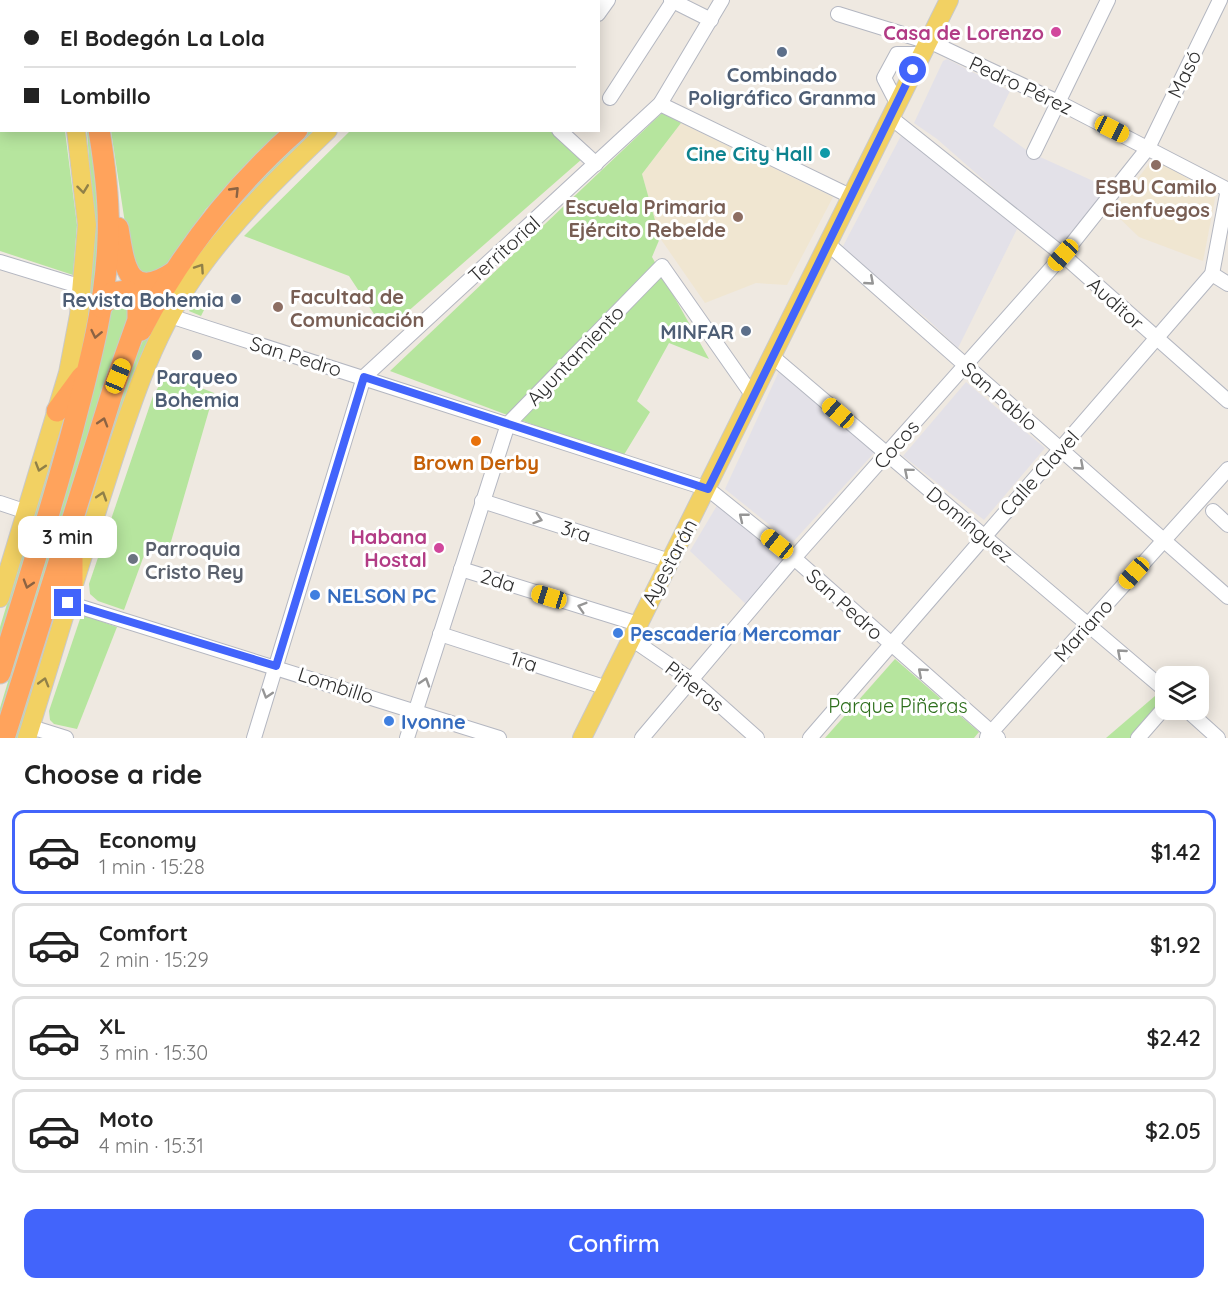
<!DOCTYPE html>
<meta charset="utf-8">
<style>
body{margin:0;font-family:Quicksand,sans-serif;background:#f6f6f6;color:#222;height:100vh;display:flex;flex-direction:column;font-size:22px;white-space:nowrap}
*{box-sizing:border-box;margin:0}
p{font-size:20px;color:#767676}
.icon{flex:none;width:33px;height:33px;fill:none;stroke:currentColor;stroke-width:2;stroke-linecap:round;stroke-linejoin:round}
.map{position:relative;height:738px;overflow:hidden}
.drawer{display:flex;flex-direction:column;background:#fff;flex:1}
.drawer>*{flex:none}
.top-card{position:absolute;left:0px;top:0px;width:600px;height:132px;box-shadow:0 3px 15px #0003;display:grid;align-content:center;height:132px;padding:0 24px;background:#fff}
.controls{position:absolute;left:1155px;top:666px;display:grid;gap:12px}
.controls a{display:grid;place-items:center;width:54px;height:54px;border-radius:12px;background:#fff;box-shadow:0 3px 15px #0003;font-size:30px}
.end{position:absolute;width:27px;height:27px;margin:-14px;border:8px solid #4264fb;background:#fff;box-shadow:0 0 0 3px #fff}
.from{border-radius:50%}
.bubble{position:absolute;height:42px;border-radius:12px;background:#fff;box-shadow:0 3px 15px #0003;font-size:20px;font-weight:600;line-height:42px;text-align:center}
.car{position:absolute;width:18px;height:36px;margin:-18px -9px;border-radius:8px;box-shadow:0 0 4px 2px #0007;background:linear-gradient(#f5c518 24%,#345 0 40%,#f5c518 0 76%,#345 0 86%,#f5c518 0)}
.top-card b{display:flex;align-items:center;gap:21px;height:57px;font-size:22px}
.top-card b+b{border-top:2px solid #e0e0e0}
.top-card i{width:15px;height:15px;background:#222}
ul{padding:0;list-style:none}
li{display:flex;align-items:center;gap:18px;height:84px;margin:0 12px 9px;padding:0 12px;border:3px solid #e0e0e0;border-radius:12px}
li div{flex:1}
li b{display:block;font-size:22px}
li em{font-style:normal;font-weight:600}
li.current{border-color:#4264fb}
li>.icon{width:54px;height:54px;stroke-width:1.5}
h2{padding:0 24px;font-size:27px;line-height:72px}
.primary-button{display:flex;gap:12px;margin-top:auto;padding:12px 24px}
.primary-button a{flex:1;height:69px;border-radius:12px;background:#4264fb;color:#fff;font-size:24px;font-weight:600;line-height:69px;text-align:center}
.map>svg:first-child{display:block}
</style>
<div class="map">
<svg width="1228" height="738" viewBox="0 0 1228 738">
<rect width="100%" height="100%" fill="#efe9e1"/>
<g fill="#e3e1e8">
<polygon points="947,59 1010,91 993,126 1029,152 1111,189 1060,247 937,139 914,123 943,61"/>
<polygon points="903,132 1018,227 958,348 925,317 841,250"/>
<polygon points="780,369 875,452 792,543 725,489"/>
<polygon points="966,382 1045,448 984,520 903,456"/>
<polygon points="719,502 788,561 749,607 690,551"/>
</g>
<g fill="#f0e6d1">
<polygon points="681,123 833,197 787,285 756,283 705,303 660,238 642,174"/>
<polygon points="1153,159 1216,194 1203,261 1139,237 1112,211"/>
</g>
<g fill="#b6e59e">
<polygon points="0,0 49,0 2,2 2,130 65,131 77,225 73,275 0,251"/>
<polygon points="92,0 423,0 421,1"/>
<polygon points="662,113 681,123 642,174 660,238 652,257 709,359 669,343 637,401 650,412 622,458 390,371"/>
<polygon points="87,131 92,131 98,192 98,274 78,388 0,647 0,627 73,387 94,231"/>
<polygon points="111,131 280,131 206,209 161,273 135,273 128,243"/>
<polygon points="309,131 320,131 192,271 75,562 76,539 128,374 145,336 218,224"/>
<polygon points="350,131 550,131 582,159 389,328 374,314 349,276 244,236"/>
<polygon points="197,298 207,304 201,316 189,311"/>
<polygon points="111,299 135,302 0,734 0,708 55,527"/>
<polygon points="166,374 214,393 170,545 150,539 124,610 98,601 90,594 89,584 153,396"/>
<polygon points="69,559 67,588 20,738 13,738"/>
<polygon points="86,616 117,627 77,729 54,724 50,720 49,711 80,619"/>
<polygon points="895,659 979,732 974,738 825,738"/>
<polygon points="1155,696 1160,704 1131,738 1106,738"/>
</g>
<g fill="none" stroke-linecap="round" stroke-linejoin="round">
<g stroke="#b4b7c1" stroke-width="16">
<g id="minor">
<polyline points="585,0 587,2"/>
<polyline points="671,0 711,20"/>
<polyline points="330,2 330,0"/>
<polyline points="559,2 560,0"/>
<polyline points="598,14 608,0"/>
<polyline points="838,14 935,44 1058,102 1228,190"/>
<polyline points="610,98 673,1"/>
<polyline points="897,103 884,78 897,54 921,54"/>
<polyline points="660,104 850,196"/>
<polyline points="890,117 1063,255 1228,401"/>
<polyline points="559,130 596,164"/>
<polyline points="1034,152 1108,0"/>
<polyline points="827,243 1228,597"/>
<polyline points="0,262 82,287"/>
<polyline points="1212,274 1228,284"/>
<polyline points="170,316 708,489 794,558 998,738"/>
<polyline points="773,357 1166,691"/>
<polyline points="482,501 670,561"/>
<polyline points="0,503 27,512"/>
<polyline points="1213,511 1228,525"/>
<polyline points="461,569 638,624"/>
<polyline points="68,603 499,738"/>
<polyline points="440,634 607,688"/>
<polyline points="630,638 693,681 757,738"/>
<polyline points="1187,710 1218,738"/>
<polyline points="31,727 66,738"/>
<polyline points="987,737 1228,469"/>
<polyline points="254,738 364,377 660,104 722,0"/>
<polyline points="407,738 508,424 662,266 753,396"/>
<polyline points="642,738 794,558 1063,255 1148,148 1220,0"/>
<polyline points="810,738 1212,274 1228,189"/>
<polyline points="1138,738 1166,706"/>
</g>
</g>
<g stroke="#c9c9c9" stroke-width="20">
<g id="major">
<polyline points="61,0 62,2"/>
<polyline points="465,2 467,0"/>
<polyline points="0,598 68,373 79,315 87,225 76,130"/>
<path d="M27 738C52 657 76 576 102 495 128 414 152 331 204 263 240 214 284 172 328 130"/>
<polyline points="582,738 949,0"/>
</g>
</g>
<g stroke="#c9c9c9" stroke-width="23">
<g id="highway">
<polyline points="82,0 82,2"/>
<polyline points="437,2 441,0"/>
<path d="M118 228C124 264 127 303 174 272"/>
<path d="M141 330C180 254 233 187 297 130"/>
<polyline points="57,411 82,377"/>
<polyline points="72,593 72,542"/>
<path d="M0 673C25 592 51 510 73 428 89 366 106 304 108 240 110 203 105 166 99 130"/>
<polyline points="4,738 113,390 138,320 138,301 127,291 112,293 101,307"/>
</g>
</g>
<use href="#minor" stroke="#fff" stroke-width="14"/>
<use href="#major" stroke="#f2d163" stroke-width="18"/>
<use href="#highway" stroke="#ffa35c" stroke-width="21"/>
</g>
<defs><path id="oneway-chevron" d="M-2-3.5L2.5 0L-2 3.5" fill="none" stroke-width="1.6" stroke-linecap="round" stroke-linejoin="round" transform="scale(1.5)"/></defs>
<g stroke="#908048">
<use href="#oneway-chevron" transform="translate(83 189) rotate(83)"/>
<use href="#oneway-chevron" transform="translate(200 268) rotate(-56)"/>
<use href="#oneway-chevron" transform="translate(40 467) rotate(107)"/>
<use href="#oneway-chevron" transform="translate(102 496) rotate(-72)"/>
<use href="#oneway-chevron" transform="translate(44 682) rotate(-74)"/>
</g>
<g stroke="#8c6343">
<use href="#oneway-chevron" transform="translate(235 191) rotate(-46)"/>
<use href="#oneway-chevron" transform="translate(96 334) rotate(102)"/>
<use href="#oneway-chevron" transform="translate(103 422) rotate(-73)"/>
<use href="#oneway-chevron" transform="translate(28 584) rotate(107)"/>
</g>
<g stroke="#969696">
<use href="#oneway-chevron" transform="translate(870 281) rotate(41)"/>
<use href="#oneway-chevron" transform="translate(1080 466) rotate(41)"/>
<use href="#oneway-chevron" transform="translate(908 472) rotate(-140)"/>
<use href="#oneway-chevron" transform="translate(743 517) rotate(-141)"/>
<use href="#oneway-chevron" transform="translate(538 519) rotate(18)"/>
<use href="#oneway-chevron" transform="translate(582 607) rotate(-163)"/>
<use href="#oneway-chevron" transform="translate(1121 653) rotate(-139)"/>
<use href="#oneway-chevron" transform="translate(922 672) rotate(-139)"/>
<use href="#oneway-chevron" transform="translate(425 682) rotate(-72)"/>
<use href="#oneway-chevron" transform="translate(267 694) rotate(107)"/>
</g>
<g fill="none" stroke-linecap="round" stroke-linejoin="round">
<polyline stroke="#4264fb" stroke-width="8" points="68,603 276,666 364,377 708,489 913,70"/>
</g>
<g fill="#d1479c" stroke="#fff" stroke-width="2">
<circle cx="1056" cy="32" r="6"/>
<circle cx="439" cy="548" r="6"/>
</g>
<g fill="#5c6f8a" stroke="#fff" stroke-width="2">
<circle cx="782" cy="52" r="6"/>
<circle cx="236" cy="299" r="6"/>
<circle cx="746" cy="331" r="6"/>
<circle cx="197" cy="355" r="6"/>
</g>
<circle fill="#0f9aa8" stroke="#fff" stroke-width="2" cx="825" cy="153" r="6"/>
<g fill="#8d6e63" stroke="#fff" stroke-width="2">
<circle cx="1156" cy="165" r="6"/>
<circle cx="738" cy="217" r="6"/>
<circle cx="278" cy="307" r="6"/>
</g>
<circle fill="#e8710a" stroke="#fff" stroke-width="2" cx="476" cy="441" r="6"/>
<circle fill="#6b7280" stroke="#fff" stroke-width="2" cx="133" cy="559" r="6"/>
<g fill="#3f7fe0" stroke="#fff" stroke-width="2">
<circle cx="315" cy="595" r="6"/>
<circle cx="618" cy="633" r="6"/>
<circle cx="389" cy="721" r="6"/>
</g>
<g text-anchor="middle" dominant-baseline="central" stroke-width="6" stroke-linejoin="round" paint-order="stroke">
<g font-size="20" font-weight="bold" fill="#b23c85" stroke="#fff" text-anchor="end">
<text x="1044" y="32">Casa de Lorenzo</text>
<text x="427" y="536">Habana<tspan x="427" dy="23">Hostal</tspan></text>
</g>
<g font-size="20" font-weight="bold" fill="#4e5e75" stroke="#fff">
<text x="782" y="74">Combinado<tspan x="782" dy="23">Poligráfico Granma</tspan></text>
<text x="224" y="299" text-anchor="end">Revista Bohemia</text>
<text x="734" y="331" text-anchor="end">MINFAR</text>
<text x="197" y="376">Parqueo<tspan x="197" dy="23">Bohemia</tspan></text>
</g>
<g font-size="20" fill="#2e2e2e" stroke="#fff">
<text transform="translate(1184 74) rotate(-64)">Masó</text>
<text transform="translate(1021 85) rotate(25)">Pedro Pérez</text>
<text transform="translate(504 249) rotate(-42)">Territorial</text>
<text transform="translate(1116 303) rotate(42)">Auditor</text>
<text transform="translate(575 355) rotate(-46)">Ayuntamiento</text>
<text transform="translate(296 356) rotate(17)">San Pedro</text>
<text transform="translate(1000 396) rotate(41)">San Pablo</text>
<text transform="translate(896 444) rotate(-49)">Cocos</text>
<text transform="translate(1039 473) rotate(-48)">Calle Clavel</text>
<text transform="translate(970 524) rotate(40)">Domínguez</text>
<text transform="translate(576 531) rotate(18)">3ra</text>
<text transform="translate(669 562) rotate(-62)">Ayestarán</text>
<text transform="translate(498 580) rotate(17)">2da</text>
<text transform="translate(845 604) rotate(42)">San Pedro</text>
<text transform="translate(1083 630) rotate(-48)">Mariano</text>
<text transform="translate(524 661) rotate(18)">1ra</text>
<text transform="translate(336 685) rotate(18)">Lombillo</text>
<text transform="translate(695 686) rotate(38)">Piñeras</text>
</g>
<g font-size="20" font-weight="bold" fill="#0d838f" stroke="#fff" text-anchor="end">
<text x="813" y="153">Cine City Hall</text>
</g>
<g font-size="20" font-weight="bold" fill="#785e54" stroke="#fff">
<text x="1156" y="186">ESBU Camilo<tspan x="1156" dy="23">Cienfuegos</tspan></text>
<text x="726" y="206" text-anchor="end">Escuela Primaria<tspan x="726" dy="23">Ejército Rebelde</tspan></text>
<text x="290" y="296" text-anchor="start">Facultad de<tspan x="290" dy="23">Comunicación</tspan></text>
</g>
<g font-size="20" font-weight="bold" fill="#c56008" stroke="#fff">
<text x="476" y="462">Brown Derby</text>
</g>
<g font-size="20" font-weight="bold" fill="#5b616d" stroke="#fff" text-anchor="start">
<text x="145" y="548">Parroquia<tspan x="145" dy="23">Cristo Rey</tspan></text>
</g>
<g font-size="20" font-weight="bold" fill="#366cbe" stroke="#fff" text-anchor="start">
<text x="327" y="595">NELSON PC</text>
<text x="630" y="633">Pescadería Mercomar</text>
<text x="401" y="721">Ivonne</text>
</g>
<g font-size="20" fill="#2c6e1b" stroke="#fff">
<text x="898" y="705">Parque Piñeras</text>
</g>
</g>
</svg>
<div class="controls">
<a><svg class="icon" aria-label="layers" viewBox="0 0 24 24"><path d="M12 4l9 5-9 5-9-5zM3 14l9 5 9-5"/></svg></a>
</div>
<i class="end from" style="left:913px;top:70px"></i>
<i class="end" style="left:68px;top:603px"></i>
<div class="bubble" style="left:18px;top:516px;width:99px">3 min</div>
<i class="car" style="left:1112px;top:129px;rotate:117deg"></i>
<i class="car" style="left:1063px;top:255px;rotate:222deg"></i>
<i class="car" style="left:118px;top:376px;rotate:22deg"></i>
<i class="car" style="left:838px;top:413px;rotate:311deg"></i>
<i class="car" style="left:777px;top:544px;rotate:309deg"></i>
<i class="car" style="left:1134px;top:573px;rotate:222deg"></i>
<i class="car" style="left:549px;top:597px;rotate:287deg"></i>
<div class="top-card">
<b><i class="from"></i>El Bodegón La Lola</b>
<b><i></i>Lombillo</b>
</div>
</div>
<section class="drawer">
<h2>Choose a ride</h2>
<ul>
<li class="current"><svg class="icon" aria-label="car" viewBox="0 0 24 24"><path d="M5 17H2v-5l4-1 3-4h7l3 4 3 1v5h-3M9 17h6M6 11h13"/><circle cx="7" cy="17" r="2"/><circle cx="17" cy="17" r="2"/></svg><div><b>Economy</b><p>1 min · 15:28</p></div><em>$1.42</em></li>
<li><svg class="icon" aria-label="car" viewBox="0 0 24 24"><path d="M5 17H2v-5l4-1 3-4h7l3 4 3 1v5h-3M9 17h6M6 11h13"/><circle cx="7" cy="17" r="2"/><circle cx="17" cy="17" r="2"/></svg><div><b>Comfort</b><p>2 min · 15:29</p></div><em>$1.92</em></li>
<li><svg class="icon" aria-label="car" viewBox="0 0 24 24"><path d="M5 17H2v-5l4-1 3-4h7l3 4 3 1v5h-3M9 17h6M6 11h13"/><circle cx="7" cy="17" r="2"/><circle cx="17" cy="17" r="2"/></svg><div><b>XL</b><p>3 min · 15:30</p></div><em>$2.42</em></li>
<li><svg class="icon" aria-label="car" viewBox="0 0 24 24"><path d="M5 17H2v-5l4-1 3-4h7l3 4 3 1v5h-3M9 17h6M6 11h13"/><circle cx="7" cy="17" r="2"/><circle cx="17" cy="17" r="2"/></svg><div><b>Moto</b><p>4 min · 15:31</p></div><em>$2.05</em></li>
</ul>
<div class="primary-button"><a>Confirm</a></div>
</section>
